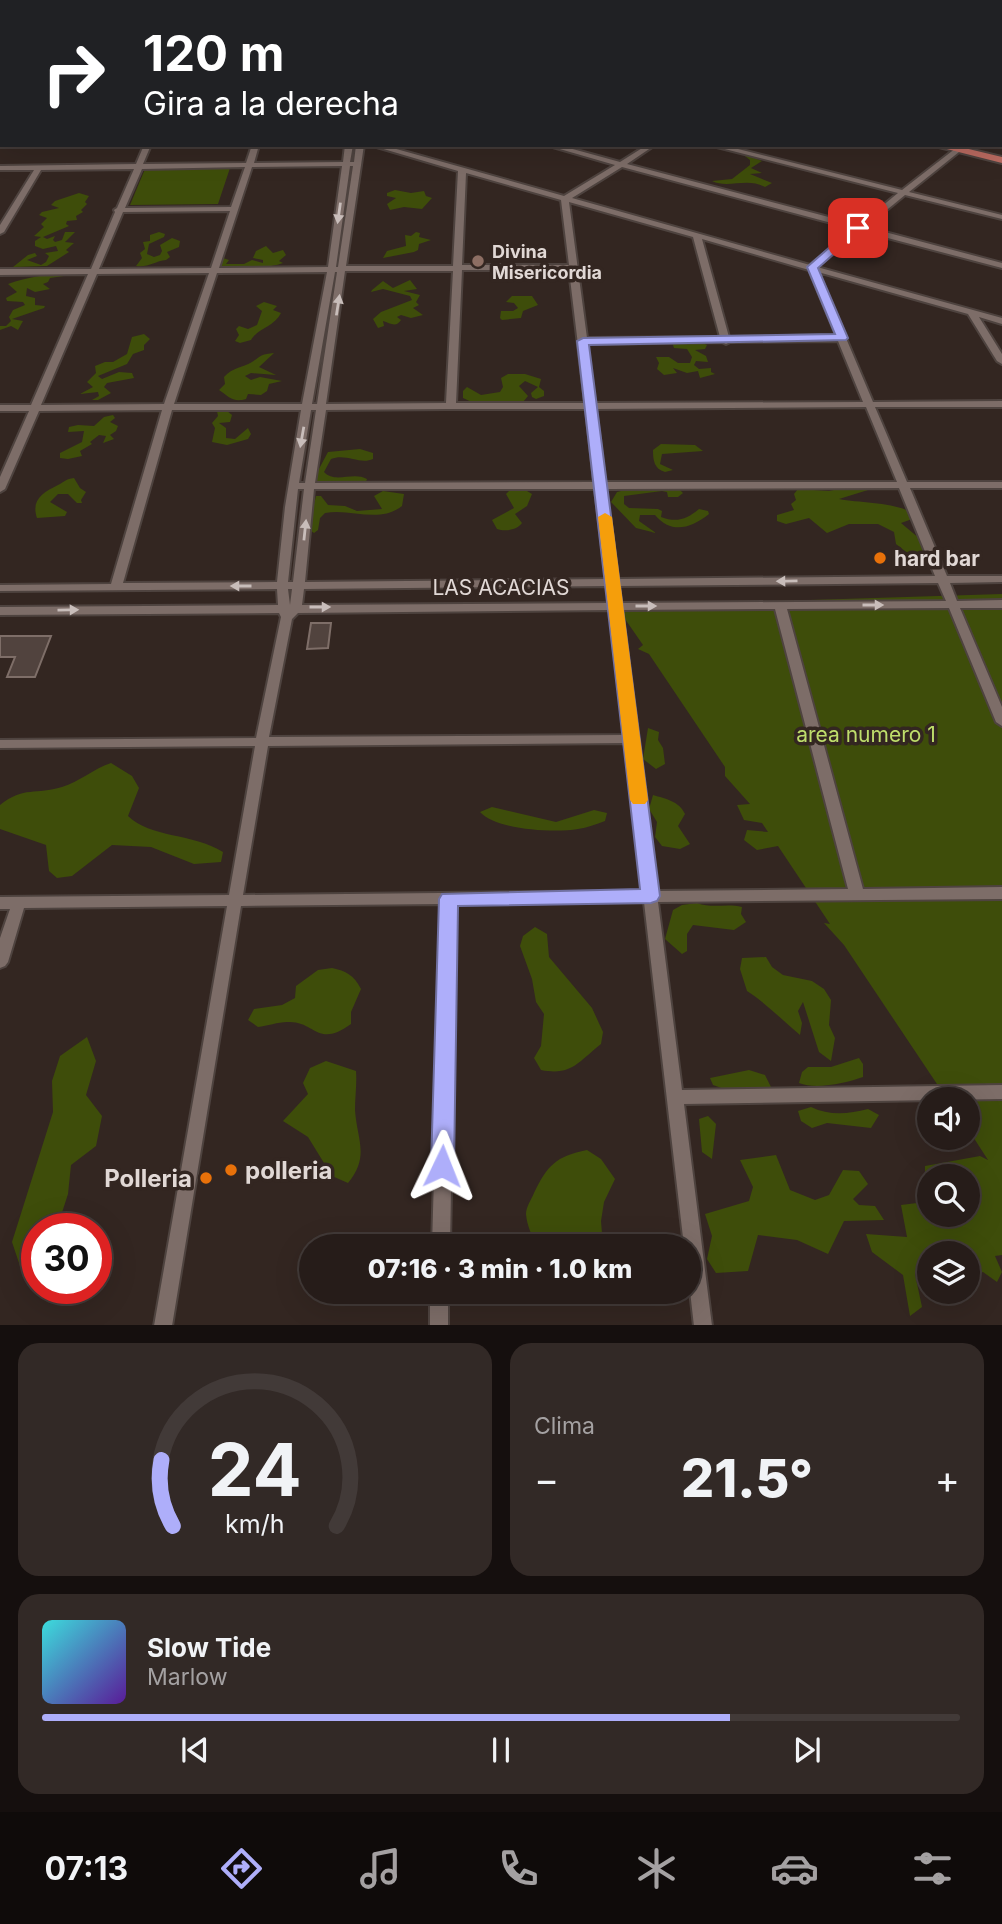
<!DOCTYPE html>
<html lang="es">
<meta charset="utf-8">
<style>
body{margin:0;font-family:Inter,sans-serif;background:#322926;color:#f1f3f6;height:100vh;display:flex;flex-direction:column;font-size:26px;white-space:nowrap}
*{box-sizing:border-box;margin:0}
p{font-size:23px;color:#a4a1a2}
.icon{flex:none;width:38px;height:38px;fill:none;stroke:currentColor;stroke-width:2;stroke-linecap:round;stroke-linejoin:round}
.map{position:relative;height:1325px;overflow:hidden}
.drawer{display:flex;flex-direction:column;gap:18px;padding:18px;background:#150f0e;flex:1}
.drawer>*{flex:none}
.top-card{position:absolute;left:0px;top:0px;width:1003px;height:147px;box-shadow:0 7px 28px #0002,0 0 0 2px #423a38;background:#202124;color:#fff;overflow:hidden}
.controls{position:absolute;left:917px;top:1087px;display:grid;gap:14px}
.controls a{display:grid;place-items:center;width:63px;height:63px;border-radius:50%;background:#261c19;box-shadow:0 7px 28px #0002,0 0 0 2px #423a38;font-size:35px}
.speed{position:absolute;left:21px;top:1213px;display:flex;gap:14px;font-size:35px;font-weight:700;text-align:center}
.speed>*{display:grid;place-content:center;width:91px;height:91px;border-radius:50%;background:#261c19;box-shadow:0 7px 28px #0002,0 0 0 2px #423a38;line-height:1}
.speed .limit{border:10px solid #d22;background:#fff;color:#111}
.pin{position:absolute;display:grid;place-items:center;width:60px;height:60px;color:#fff;margin:-30px;border-radius:14px;box-shadow:0 4px 10px #0006}
.me{position:absolute;width:77px;margin:-38px;rotate:2deg;stroke-linejoin:round;filter:drop-shadow(0 0 5px #0008)}
.turn{display:flex;align-items:center;gap:24px;height:147px;padding:0 28px;font-size:32px}
.turn .icon{width:91px;height:91px;stroke-width:2.5}
.turn b{display:block;font-size:49px;line-height:60px}
.big{font-size:52px;font-weight:800;line-height:1.1}
.drawer .tile{flex:1;display:flex;flex-direction:column;justify-content:center;gap:10px;min-width:0;padding:0 24px;border-radius:21px;background:#322926}
.drawer .dial{align-items:center;gap:0}
.dial svg{height:182px;overflow:visible;fill:none;stroke:#423a38;stroke-width:7;stroke-linecap:round;text-anchor:middle}
.dial text{fill:#f1f3f6;stroke:none}
.song{display:flex;align-items:center;gap:21px}
.cover{width:84px;height:84px;border-radius:10px;background:linear-gradient(135deg,hsl(180 70% 55%),hsl(270 70% 35%))}
.played{height:7px;border-radius:4px;background:linear-gradient(90deg,#aeaefa 75%,#423a38 75%)}
.keys{display:flex;justify-content:space-around;direction:ltr}
.heat{display:flex;justify-content:space-between;align-items:center;font-size:38px;direction:ltr}
.drawer .tiles{flex:1;display:grid;gap:18px;grid-template-columns:1fr 1fr}
.tile:last-child{grid-column:span 2}
.trip{position:absolute;left:299px;top:1234px;width:402px;height:70px;border-radius:35px;background:#261c19;box-shadow:0 7px 28px #0002,0 0 0 2px #423a38;font-weight:800;line-height:70px;text-align:center}
.dock{display:flex;height:112px;justify-content:space-around;align-items:center;background:#0f0b0a;color:#a4a1a2}
.dock .icon{width:49px;height:49px}
.dock .on{color:#aeaefa}
.dock b{font-size:32px;color:#f1f3f6}
.map>svg:first-child{display:block}
</style>
<div class="map">
<svg width="1002" height="1326" viewBox="0 0 1002 1326">
<rect width="100%" height="100%" fill="#332621"/>
<path fill="#3e4d0a" fill-rule="evenodd" d="M741,153l21,8 -11,7 11,5 -12,1 22,9 -7,4c-18,-10 -37,2 -53,-6l20,-2 18,-14v-5z
M192,167l38,1 -12,36 -88,1 15,-36z
M395,190l16,3 13,-2 2,5 6,2 -10,11 -18,-2 -14,3 -3,-6 9,-6 -9,-2v-3z
M79,193l10,3 -4,6 2,2 -6,6 2,2 -7,4 1,4 -10,1 -1,3 3,2 -26,11 4,2 8,-3 -2,4 2,2 7,-2 3,-8h10l-10,10 9,1 -8,7 3,2 -22,14 -34,1 15,-12 7,-2 2,3 -10,4 14,5 5,-3 3,-6 -4,-3 13,-2 -2,-5 -13,3 -8,-3v-5l6,-4 -7,-1 10,-9 -3,-3 6,-6 -8,-3 3,-3 17,-4 -8,-3 4,-4z
M159,232l6,2 -1,3 -15,7 -2,10 7,3 6,-2 2,-4 -2,-6 12,-7 8,3 -1,6 -12,5 3,5 -4,3c-11,1 -18,8 -30,6l6,-8 -2,-5 5,-4 -2,-7 7,-1v-6z
M416,232l4,1 -1,4 12,3 -12,4 -1,6 -4,2 -31,6 4,-7 19,-5 -1,-11 6,1z
M266,246l7,7 10,-3 3,5 -7,6 4,2c-11,5 -48,6 -61,4l-2,-3 3,-6 6,2 -3,4h18l8,-4 11,3v-3l-10,-2 3,-7z
M78,274l-28,4 -2,4 -5,2 7,5 -15,3 -8,-4 -1,8 9,2v7l10,1 -1,2 -32,11 11,2 -5,9 -7,-4 -11,4v-4h6l5,-5 -2,-4 4,-7 12,-5 -2,-3 -16,-1 -1,-3 11,-6 -9,-8c22,-8 46,-11 70,-10z
M410,280l7,9 -13,2 16,4 -4,7 3,3 -6,3 10,7 -12,3 -10,-3 -4,2 4,3c-5,8 -11,3 -18,1l1,5 -6,2 -5,-9 8,-7 31,-12 -2,-4 -27,-7 -12,3 1,-2 11,-9 10,7z
M512,296h20l6,9 -15,6 -2,7 -19,2 -2,-2 1,-7h12l5,-3 -4,-5 -8,-1z
M264,302l13,4 -4,4 8,3c-7,14 -23,15 -30,27l-11,3 -5,-2 4,-6 -3,-6 3,-3 9,3 9,-4 5,-14 -6,-5z
M144,334l6,5 -6,6v5l-11,4 -6,10 -29,12 4,3 17,-7 13,1 2,5 -27,5 -3,4 7,6 -13,7h-6l7,-4 -1,-4 -18,2 13,-7 -6,-5 9,-9 -1,-7 10,-4h8l14,-8 5,-17z
M672,342h29l6,3 -2,4 -10,1 11,6 2,6 -12,-1 -2,4 5,4 12,-1v4l4,2 -15,4 -2,-7 -11,2 -14,-5 4,5 -13,2 -7,-6 2,-6 -3,-6h13l9,6h12l2,-6 -5,-8 -13,-1z
M274,353l-15,14 17,8 -25,-2 -6,3 6,4 9,-3 22,4 -13,3 -2,7 -6,4 -13,-1 -2,5c-13,4 -18,-3 -27,-9l6,-6 -1,-7c9,-10 18,-9 28,-15 9,-6 9,-8 22,-9z
M508,374h17l16,5 -2,8 5,4v5l-8,3 -4,-2 -1,-4 7,-6 -13,-6 -6,5 9,10 -5,6 -47,2 -13,-6v-7l4,-4 14,8 19,-3 3,-5 -2,-9z
M217,411h10l5,4 -2,7 -11,1 7,5v10l9,1 13,-11 3,6 -3,5 -21,6 -15,-3 3,-14 -3,-5 6,-7z
M113,415l2,3 -5,4 8,4 -2,5 -6,4 4,4 -11,4 3,-7 -7,-1 -9,7 2,2 -12,7 2,5 -14,3 -8,-1v-5l22,-11 2,-11 -16,1 1,-5 9,-2 16,1 10,-9z
M661,444l34,1 8,6 -41,3 -2,10 13,6 -8,2c-11,-3 -12,-12 -12,-22z
M360,449l13,4v6c-13,6 -27,-6 -42,0l-7,13c11,12 29,-1 43,7l-2,6 -44,-1 -8,-4 15,-28z
M74,478l6,10 6,4 -5,8 1,3h-5l-9,-9h-10l-8,8 17,10 -2,4 -28,2c-6,-18 5,-25 21,-33 6,-3 8,-6 16,-7z
M848,487l20,3 -29,9c21,4 56,3 73,14l3,5 -14,5 25,21 4,18 -4,5 -10,1 -6,-13 -14,-11 -2,-12 -16,-8h-29l-22,9 -18,-15 -23,6 -9,-3v-6l17,-5 -3,-6 5,-4 -2,-6 4,-5 31,2z
M522,488l10,6 -5,12 -12,8 7,9c-5,7 -17,9 -25,6l-5,-9 22,-12 -8,-14 5,-5z
M678,488l5,5 -5,4h-10l-1,-5 -5,-1 -38,5v8l5,4 29,1 4,2 -1,6c16,6 26,2 38,-8l9,2 1,3c-19,15 -38,20 -54,1h-15l-1,6 17,12 -20,-5 -25,-26 6,-10 8,-2z
M383,491l21,3 -2,12c-23,18 -51,2 -77,7l-5,5 -2,12 -4,3 -6,-4 8,-33h5l7,9 17,1 12,5 25,-2 -8,-13z
M1002,594v661l-7,1 7,16 -5,10 -14,-10 -15,6v-25h-39v9h-6l-8,12 7,33 -12,9 -7,-41 -31,-23 -6,-18 41,3 -6,-32 24,-3v-36l55,-10 8,4 -20,-31v-30h-21l-103,-154 -20,-22 6,1 -52,-78 -21,4 -13,-10 3,-10 21,2 -6,-9 -18,-3 -7,-15 13,-1 -25,-28v-9l-76,-113 -11,-5 5,-4 -27,-39zM929,1176h39v38h-39z
M648,728l11,4 -1,8 5,8 2,16 -9,5 -13,-10z
M111,763l21,13 7,12 -11,28c22,22 65,17 95,36l-2,10 -27,2 -43,-17 -39,-2 -40,31 -15,2 -8,-7 -3,-26 -46,-16v-24c24,-19 36,-10 62,-18 17,-5 31,-18 49,-24z
M653,795c13,4 26,6 32,19l-7,12 12,18 -10,5 -18,-3 -7,-9 2,-15 -8,-13z
M492,807l64,15 38,-12 13,3 -2,8c-9,3 -18,7 -27,8 -24,4 -82,1 -98,-17z
M697,903c16,6 29,0 45,4l-1,7 5,8 -12,8 -41,-5 -6,9v17l-5,3 -17,-15 8,-29 9,-5z
M535,927l12,7 2,23 43,51 11,24 -2,12c-23,18 -29,32 -60,26l-7,-12 7,-12 3,-32 -8,-12 -4,-23 -12,-33 3,-10z
M766,957l6,10 11,8 29,6 12,8 7,11 -2,25 6,13 -4,23 -12,-9 -16,-50 -5,9 4,12 -2,12c-18,-15 -33,-31 -53,-44l-7,-22 2,-11z
M332,968c14,3 22,7 29,21l-10,23v12c-34,25 -36,-4 -64,-2 -9,0 -20,4 -29,5l-10,-7 6,-11 28,-4 13,-7 1,-12 22,-16z
M87,1037l9,24 -10,34 16,21 -6,30 -25,19 -3,29 -11,34h-20v31l-15,13 -10,-30 41,-130 -1,-31 8,-25z
M859,1058l4,6v13c-17,6 -47,13 -64,6l3,-11 6,-5h23z
M326,1061l30,10c1,13 -1,26 -1,39 2,30 15,46 -7,73l-16,-7 -24,-39 -25,-16 25,-27 -5,-11 7,-15z
M749,1070l16,5 6,12 -44,3 -14,-5 -3,-7z
M811,1107c19,9 37,7 57,2l11,6 -8,13 -44,-5 -15,5 -11,-7 -3,-10z
M708,1116l8,8 -4,35 -10,-7 -3,-33z
M587,1150l14,9 14,20 -11,23 -3,19 2,25h-66c-5,-10 -10,-20 -11,-32 0,-7 5,-14 8,-21 13,-27 22,-37 53,-43z
M776,1155l14,35 25,10 14,-5 14,-25 16,1 9,13 -15,15 6,6 16,1 9,14 -40,1 -16,33 -31,-14 -39,-5 -10,36 -32,2 -9,-14 5,-23 -7,-22 44,-13 4,-14 -13,-27z"/>
<path fill="#51433e" stroke="#7e6e68" stroke-width="2" d="M311,623h20l-3,25 -21,1z
M0,636h51l-16,41h-28l8,-20h-15z"/>
<g fill="none" stroke-linecap="round" stroke-linejoin="round">
<defs>
<path id="minor" d="M0,0l4,1 1,1 -5,2z
M0,37h2v4h-2z
M2,53v5l-2,1v-5z
M2,68v6l-2,1v-6z
M0,94h2v4h-2z
M0,125h2v4h-2z
M144,145h7l-8,19 103,-1 6,-18h7l-5,18 89,-1 2,-17h8l-3,17h4l2,-17h8l-18,121h107l5,-95 -88,-26h12l182,51 51,-31 -69,-20h12l62,17 27,-17h8l-28,19 232,61 39,-32 -189,-48h13l180,45 54,-42 4,2 -1,2 -50,40 93,23v4l-97,-24 -39,32 136,36v5l-141,-37 -44,36 185,51v6l-23,-7 23,37v10l-5,-3 -29,-47 -150,-42 55,130 129,-1v6h-127l32,75h95v6h-92l37,88h55v6l-52,1 7,18 45,-1v8h-42l42,99v19l-6,-4 -47,-114 -162,1 76,280 139,-2v12l-344,3 24,188 320,-5v14l-318,5 28,222h-18l-4,-35v-45h-6l-40,-344 -188,2 -6,342h-18l10,-342 -201,2 -69,420h-18l73,-420 -203,2 -16,54 -3,4 -5,2v-30l10,-29h-10v-12l229,-2 26,-149 -255,2v-8l256,-2 25,-121 -2,-4 -279,2v-8l278,-2 -1,-16 -277,2v-6l111,-1 51,-174 -123,1 -34,78 -5,3v-15l29,-66h-29v-6h31l57,-131 -88,1v-6h91l24,-57 -1,-2 3,-2 17,-39 -93,1 -37,62 -4,2v-9l34,-55h-34v-4l136,-2zM342,166l-14,101 -109,1 33,-101zM350,166h3l-15,101h-2zM245,167l-14,40 -106,1 17,-39zM622,167l232,62 -44,36 -238,-67zM466,173l95,27 8,65h-107zM569,202l124,35 27,100 -133,1zM230,211l-19,57 -112,1 24,-57zM702,239l107,31 27,65 -107,2zM462,270h107l16,133h-129zM345,271h108l-7,132 -120,1zM327,272l-25,132h-128l43,-131zM335,272h2l-20,132h-5zM209,273l-45,131 -123,1 56,-131zM838,341l25,61 -268,1 -8,-59 135,-2 4,2 4,-2zM866,407l31,75h-292l-9,-73zM448,409h138l8,73 -279,1 11,-73zM172,410h129l-16,97 -8,75 -154,1zM311,410h5l-11,73h-6zM899,488l36,88 -318,3 -11,-90zM298,489h6l-11,93h-5zM314,489h281l11,90 -301,3zM938,583l8,18 -326,2 -2,-17zM607,586l2,17 -307,2 2,-16zM288,589h4l-2,16zM775,609l73,280 -191,2 -36,-281zM610,610l14,125 -355,2 23,-118 6,-6zM625,743l17,148 -399,4 25,-149z
M430,1292h18v34h-18z"/>
<path id="trunk" d="M302,0h14l1,2h-14z
M931,145h21l50,12v6z"/>
</defs>
<use href="#minor" stroke="#4e433f" stroke-width="4"/>
<use href="#trunk" stroke="#4e433f" stroke-width="4"/>
<use href="#minor" fill="#7d6d68" fill-rule="evenodd"/>
<use href="#trunk" fill="#ba6a60" fill-rule="evenodd"/>
</g>
<defs><path id="oneway-solid" d="M-6-.8H1V-3.2L6.5 0L1 3.2V.8H-6Z" transform="scale(1.75)"/></defs>
<g fill="#c8bdba">
<use href="#oneway-solid" transform="translate(339 213) rotate(98)"/>
<use href="#oneway-solid" transform="translate(338 305) rotate(-81)"/>
<use href="#oneway-solid" transform="translate(302 437) rotate(100)"/>
<use href="#oneway-solid" transform="translate(305 530) rotate(-84)"/>
<use href="#oneway-solid" transform="translate(787 581) rotate(179)"/>
<use href="#oneway-solid" transform="translate(241 586) rotate(180)"/>
<use href="#oneway-solid" transform="translate(873 605)"/>
<use href="#oneway-solid" transform="translate(646 606)"/>
<use href="#oneway-solid" transform="translate(320 607)"/>
<use href="#oneway-solid" transform="translate(68 610) rotate(-1)"/>
</g>
<path fill="#aeaefa" stroke="#7171a2" stroke-width="2" d="M855,225l8,3 -45,40 30,70 -2,2 -257,5 71,551 -3,5 -6,2 -193,3 -4,260 -4,7 -8,3 -8,-3 -3,-7 8,-267 3,-5 198,-5 -63,-548 6,-3 252,-4 -28,-67z"/>
<path fill="#f59e0b" d="M605,513l7,4 36,283 -3,4h-12l-3,-4 -32,-283z"/>
<circle fill="#8d6e63" stroke="#332621" stroke-width="2.5" cx="478" cy="261" r="7"/>
<g fill="#e8710a" stroke="#332621" stroke-width="2.5">
<circle cx="880" cy="558" r="7"/>
<circle cx="231" cy="1170" r="7"/>
<circle cx="206" cy="1178" r="7"/>
</g>
<g text-anchor="middle" dominant-baseline="central" stroke-width="7" stroke-linejoin="round" paint-order="stroke">
<g font-size="18" font-weight="bold" fill="#e1d8d5" stroke="#332621" text-anchor="start">
<text x="492" y="251">Divina<tspan x="492" dy="21">Misericordia</tspan></text>
</g>
<g font-size="21" font-weight="bold" fill="#e1d8d5" stroke="#332621" text-anchor="start">
<text x="894" y="558">hard bar</text>
</g>
<g font-size="21" fill="#e1d8d5" stroke="#332621">
<text x="501" y="587">LAS ACACIAS</text>
</g>
<g font-size="21" fill="#bedd6b" stroke="#332621">
<text x="866" y="734">area numero 1</text>
</g>
<g font-size="24" font-weight="bold" fill="#e1d8d5" stroke="#332621" text-anchor="start">
<text x="245" y="1170">polleria</text>
<text x="192" y="1178" text-anchor="end">Polleria</text>
</g>
</g>
</svg>
<div class="controls">
<a><svg class="icon" aria-label="sound" viewBox="0 0 24 24"><path d="M4 9h4l5-4v14l-5-4H4zM17 9q2 3 0 6"/></svg></a>
<a><svg class="icon" aria-label="search" viewBox="0 0 24 24"><circle cx="10" cy="10" r="6"/><path d="M15 15l6 6"/></svg></a>
<a><svg class="icon" aria-label="layers" viewBox="0 0 24 24"><path d="M12 4l9 5-9 5-9-5zM3 14l9 5 9-5"/></svg></a>
</div>
<div class="speed"><div class="limit">30</div></div>
<div class="pin" style="left:858px;top:228px;background:#d93025"><svg class="icon" aria-label="arrive" viewBox="0 0 24 24"><path d="M6 21V4h12l-3 4 3 4H6"/></svg></div>
<svg class="me" style="left:442px;top:1166px" viewBox="-20 -20 40 40"><path d="M0-17L14 15 0 8-14 15z" fill="#aeaefa" stroke="#fff" stroke-width="4"/></svg>
<div class="trip">07:16 · 3 min · 1.0 km</div>
<div class="top-card">
<div class="turn"><svg class="icon" aria-label="right" viewBox="0 0 24 24"><path d="M7 20v-9h11M14 6l5 5-5 5"/></svg><div><b>120 m</b>Gira a la derecha</div></div>
</div>
</div>
<section class="drawer">
<div class="tiles">
<div class="tile dial"><svg viewBox="0 0 100 80">
<path d="M14 69A42 42 0 1 1 86 69"/>
<path d="M14 69A42 42 0 0 1 9 40" stroke="#aeaefa"/>
<text x="50" y="56" font-size="32" font-weight="700">24</text>
<text x="50" y="72" font-size="11">km/h</text>
</svg></div>
<div class="tile"><p>Clima</p>
<div class="heat"><a>−</a><b class="big">21.5°</b><a>+</a></div>
</div>
<div class="tile">
<div class="song"><i class="cover"></i><div><b>Slow Tide</b><p>Marlow</p></div></div>
<div class="played"></div>
<div class="keys"><svg class="icon" aria-label="previous" viewBox="0 0 24 24"><path d="M18 5L8 12l10 7zM5 5v14"/></svg><svg class="icon" aria-label="pause" viewBox="0 0 24 24"><path d="M8 5v14M16 5v14"/></svg><svg class="icon" aria-label="next" viewBox="0 0 24 24"><path d="M6 5l10 7-10 7zM19 5v14"/></svg></div>
</div>
</div>
</section>
<nav class="dock">
<b>07:13</b>
<svg class="icon on" aria-label="directions" viewBox="0 0 24 24"><path d="M12 3l9 9-9 9-9-9zM9 14v-3h6M13 9l2 2-2 2"/></svg>
<svg class="icon" aria-label="music" viewBox="0 0 24 24"><path d="M9 18V5l10-2v13"/><circle cx="6" cy="18" r="3"/><circle cx="16" cy="16" r="3"/></svg>
<svg class="icon" aria-label="phone" viewBox="0 0 24 24"><path d="M5 4h4l2 5-3 2q2 4 5 5l2-3 5 2v4C11 20 4 13 5 4z"/></svg>
<svg class="icon" aria-label="climate" viewBox="0 0 24 24"><path d="M12 3v18M4 7l16 10M4 17L20 7"/></svg>
<svg class="icon" aria-label="car" viewBox="0 0 24 24"><path d="M5 17H2v-5l4-1 3-4h7l3 4 3 1v5h-3M9 17h6M6 11h13"/><circle cx="7" cy="17" r="2"/><circle cx="17" cy="17" r="2"/></svg>
<svg class="icon" aria-label="filters" viewBox="0 0 24 24"><path d="M4 7h16M4 17h16"/><circle cx="9" cy="7" r="2"/><circle cx="15" cy="17" r="2"/></svg>
</nav>
